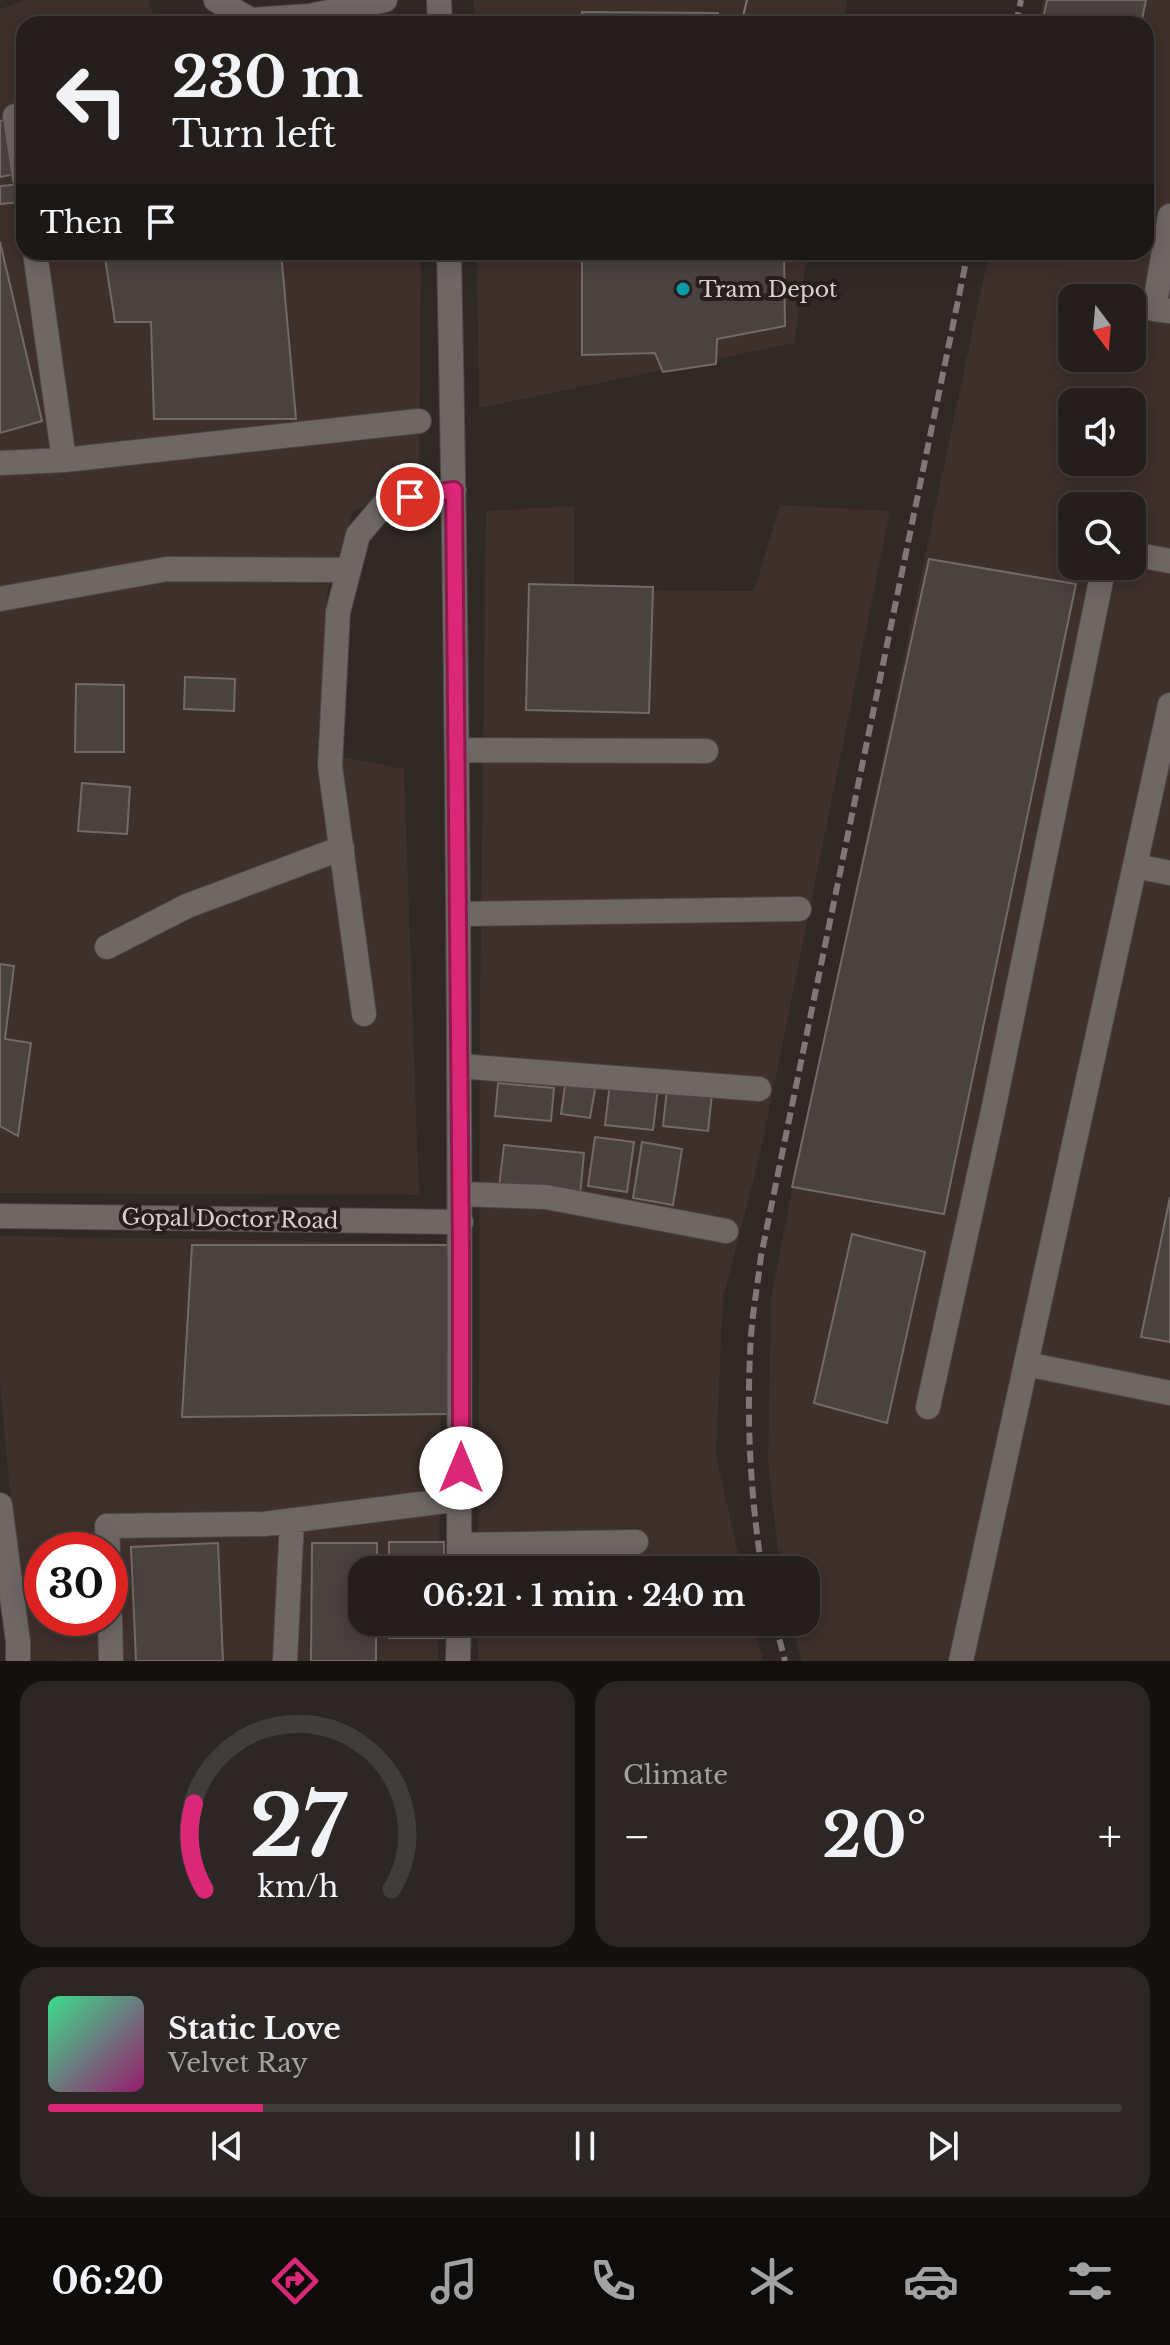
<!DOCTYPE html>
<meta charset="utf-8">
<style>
body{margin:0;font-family:"Libre Baskerville",serif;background:#2c2725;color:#f1f3f6;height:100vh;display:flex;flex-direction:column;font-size:30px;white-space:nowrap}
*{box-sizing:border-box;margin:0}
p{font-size:26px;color:#a3a2a3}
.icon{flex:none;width:44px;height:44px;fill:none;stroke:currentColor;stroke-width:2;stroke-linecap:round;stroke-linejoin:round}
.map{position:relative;height:1661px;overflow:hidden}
.panel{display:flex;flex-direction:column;gap:20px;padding:20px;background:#14110f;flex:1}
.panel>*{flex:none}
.guide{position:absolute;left:16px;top:16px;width:1138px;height:244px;border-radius:24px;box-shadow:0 4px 20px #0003,0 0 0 2px #413d3b;background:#241f1c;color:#f1f3f6;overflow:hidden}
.needle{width:52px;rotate:164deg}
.buttons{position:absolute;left:1058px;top:284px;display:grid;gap:16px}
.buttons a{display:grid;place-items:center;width:88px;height:88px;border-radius:16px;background:#241f1c;box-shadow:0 4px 20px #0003,0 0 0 2px #413d3b;font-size:40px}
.speed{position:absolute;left:24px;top:1532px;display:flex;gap:16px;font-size:40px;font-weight:700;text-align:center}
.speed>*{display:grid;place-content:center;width:104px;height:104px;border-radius:50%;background:#241f1c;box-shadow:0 4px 20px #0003,0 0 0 2px #413d3b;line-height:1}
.speed .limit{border:12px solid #d22;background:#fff;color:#111}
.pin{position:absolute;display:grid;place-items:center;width:68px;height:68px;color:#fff;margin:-34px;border:4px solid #fff;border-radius:50%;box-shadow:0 2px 8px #0007}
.me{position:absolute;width:88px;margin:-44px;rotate:0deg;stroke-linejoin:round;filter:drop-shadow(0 0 6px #0008)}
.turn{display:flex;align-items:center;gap:28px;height:168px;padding:0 24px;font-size:36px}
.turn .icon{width:104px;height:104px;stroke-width:2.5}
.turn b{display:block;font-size:56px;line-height:68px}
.then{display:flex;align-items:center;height:76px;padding:0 24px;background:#0003;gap:16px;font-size:30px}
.big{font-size:60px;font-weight:700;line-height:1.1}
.panel .tile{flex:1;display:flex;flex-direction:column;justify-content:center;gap:12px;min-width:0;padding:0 28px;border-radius:24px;background:#2c2725}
.panel .dial{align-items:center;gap:0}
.dial svg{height:208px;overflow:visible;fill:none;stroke:#413d3b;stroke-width:7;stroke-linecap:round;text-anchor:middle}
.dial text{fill:#f1f3f6;stroke:none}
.song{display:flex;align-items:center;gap:24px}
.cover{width:96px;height:96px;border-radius:12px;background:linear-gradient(135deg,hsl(150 70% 55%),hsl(320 70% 35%))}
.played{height:8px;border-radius:4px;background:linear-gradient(90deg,#db2777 20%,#413d3b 20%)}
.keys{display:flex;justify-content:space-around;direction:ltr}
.heat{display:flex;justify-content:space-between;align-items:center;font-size:44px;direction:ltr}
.panel .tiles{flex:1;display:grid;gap:20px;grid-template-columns:1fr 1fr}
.tile:last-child{grid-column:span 2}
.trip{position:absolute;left:348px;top:1556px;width:472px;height:80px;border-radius:24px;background:#241f1c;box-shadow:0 4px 20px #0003,0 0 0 2px #413d3b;font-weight:700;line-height:80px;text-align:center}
.menu{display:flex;height:128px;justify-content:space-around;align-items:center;background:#0e0c0b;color:#a3a2a3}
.menu .icon{width:56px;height:56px}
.menu .current{color:#db2777}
.menu b{font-size:36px;color:#f1f3f6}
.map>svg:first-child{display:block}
</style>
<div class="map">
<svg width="1170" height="1661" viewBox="0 0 1170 1661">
<rect width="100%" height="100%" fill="#302926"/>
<path fill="#3e302b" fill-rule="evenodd" d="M26,0h123l6,24h-131v228h397l-2,223 -66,37 -25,77 -11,163 87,17 15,426 -419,-2v-1184z
M474,0h373l-4,24h-369z
M1043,0h127v1661h-368l-12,-39h16v-52h-26l-12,-107 3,-164 18,-95 200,-952h157v-228h-108zM1072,298h60v60h-60zM1072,402h60v60h-60zM1072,506h60v60h-60z
M477,252h331l-14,91 -315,65z
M780,505l110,6 -130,644 -37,143 -7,158 26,114h-264l2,-566 6,-493 88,-5v84l180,1z
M0,1236l443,7 -4,327h-77v52h76v39h-413l-25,-279zM42,1550h68v68h-68z
M478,1622h276l9,39h-285z"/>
<path fill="#4a423f" stroke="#736a67" stroke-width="2" d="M1047,0h99l-5,24h-99z
M582,12l136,1v11h-136z
M4,120l11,54 -15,3v-56z
M21,184l1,18 -22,2v-18z
M0,242l42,179 -42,12z
M104,252h177l15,167h-142l-3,-97h-36z
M582,252h202l1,74 -68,13 -1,25 -53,8 -8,-19 -73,2z
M929,559l147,25 -132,630 -152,-27z
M529,584l124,3 -4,126 -123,-3z
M185,677l50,2 -1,32 -50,-2z
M76,684l48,1v67h-49z
M82,783l48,4 -3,47 -49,-3z
M0,964l14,2 -9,73 26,4 -13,93 -18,-10z
M566,1079l30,5 -6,34 -29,-4z
M498,1083l56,5 -3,33 -56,-5z
M610,1083l48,5 -5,42 -48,-5z
M667,1089l45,5 -4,37 -45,-5z
M595,1137l39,5 -7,50 -39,-6z
M642,1142l40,7 -9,56 -40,-7z
M504,1145l80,8 -4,43 -81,-9z
M1170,1197v145l-29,-5z
M852,1234l73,18 -38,171 -73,-20z
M192,1245h260l-2,169 -268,3z
M389,1542h55v28h-55z
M218,1543l5,118h-87l-5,-114z
M312,1543h65v27h-15v52h14v39h-65z
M389,1622h55v16h-55z"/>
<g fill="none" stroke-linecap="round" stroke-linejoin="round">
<defs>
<path id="minor" d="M216,0l35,20 59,-4 75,-16
M439,0l1,24
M15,116l9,61
M1170,216l-16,93 16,2
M35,252l29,208
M449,252c9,439 12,879 10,1318
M0,463l64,-3 355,-39
M1132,554l38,7
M0,599l167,-30 182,1
M457,750l249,1
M1136,866l34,7
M458,914l341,-5
M107,947l80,-41 155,-58
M364,1014l-34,-248 8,-154 20,-77 29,-34 67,-11
M459,1066l300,23
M460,1194l86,3 180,34
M0,1216l461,6
M1026,1364l144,29
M928,1407l65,-296 111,-545
M0,1505l18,137v19
M459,1545l177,-3
M108,1550l-1,-24 157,-2 197,-25
M110,1618l1,43
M285,1661l7,-141
M458,1661l1,-39
M961,1661l209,-956"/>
</defs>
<use href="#minor" stroke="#4d4745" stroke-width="26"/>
<use href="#minor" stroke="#6f6764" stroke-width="24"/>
<path stroke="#7e7876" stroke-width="2" d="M741,24l6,-24"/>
<path stroke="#7e7876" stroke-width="6" stroke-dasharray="12 6" stroke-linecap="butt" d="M1016,24l5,-24
M762,1570c-12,-77 -16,-156 -11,-234 2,-27 7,-53 10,-80l207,-1004
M775,1622l10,39"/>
</g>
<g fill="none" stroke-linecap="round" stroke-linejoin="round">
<defs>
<path id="route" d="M410,497l44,-7 7,761v217"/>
</defs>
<use href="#route" stroke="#8e194d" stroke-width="20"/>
<use href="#route" stroke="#db2777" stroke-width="14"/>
</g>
<circle fill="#0f9aa8" stroke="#261f1c" stroke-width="3" cx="683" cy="289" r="8"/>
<g text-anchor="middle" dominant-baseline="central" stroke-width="8" stroke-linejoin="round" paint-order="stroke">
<g font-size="22" fill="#d6d1d0" stroke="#261f1c" text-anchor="start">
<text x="699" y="289">Tram Depot</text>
</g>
<g font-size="22" fill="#d6d1d0" stroke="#261f1c">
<text transform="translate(230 1219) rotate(1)">Gopal Doctor Road</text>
</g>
</g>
</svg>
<div class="buttons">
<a><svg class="needle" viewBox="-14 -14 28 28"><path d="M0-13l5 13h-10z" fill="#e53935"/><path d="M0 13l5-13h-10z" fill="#a3a2a3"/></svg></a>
<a><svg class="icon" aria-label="sound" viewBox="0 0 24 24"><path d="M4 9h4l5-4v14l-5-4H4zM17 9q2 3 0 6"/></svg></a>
<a><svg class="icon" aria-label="search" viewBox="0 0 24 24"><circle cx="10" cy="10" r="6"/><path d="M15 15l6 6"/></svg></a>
</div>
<div class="speed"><div class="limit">30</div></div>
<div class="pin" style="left:410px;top:497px;background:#d93025"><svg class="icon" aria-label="arrive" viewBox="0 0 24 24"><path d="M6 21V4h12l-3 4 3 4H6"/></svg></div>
<svg class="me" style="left:461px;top:1468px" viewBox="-20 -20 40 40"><circle r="19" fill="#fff"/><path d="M0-13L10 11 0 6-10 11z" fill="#db2777"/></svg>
<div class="trip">06:21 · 1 min · 240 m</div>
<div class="guide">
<div class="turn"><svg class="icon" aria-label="left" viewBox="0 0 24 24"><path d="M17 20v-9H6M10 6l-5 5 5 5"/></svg><div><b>230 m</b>Turn left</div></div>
<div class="then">Then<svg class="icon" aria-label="arrive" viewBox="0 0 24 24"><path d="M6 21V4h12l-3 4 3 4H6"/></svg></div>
</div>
</div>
<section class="panel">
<div class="tiles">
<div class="tile dial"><svg viewBox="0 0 100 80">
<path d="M14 69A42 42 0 1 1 86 69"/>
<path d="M14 69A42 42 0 0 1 10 36" stroke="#db2777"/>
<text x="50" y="56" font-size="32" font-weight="700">27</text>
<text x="50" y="72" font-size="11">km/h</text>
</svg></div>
<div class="tile"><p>Climate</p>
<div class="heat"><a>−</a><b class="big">20°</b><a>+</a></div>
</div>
<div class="tile">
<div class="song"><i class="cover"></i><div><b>Static Love</b><p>Velvet Ray</p></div></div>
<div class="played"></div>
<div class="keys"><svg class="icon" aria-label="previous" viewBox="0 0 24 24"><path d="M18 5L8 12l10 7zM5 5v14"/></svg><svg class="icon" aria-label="pause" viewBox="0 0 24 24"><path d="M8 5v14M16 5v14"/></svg><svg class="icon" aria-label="next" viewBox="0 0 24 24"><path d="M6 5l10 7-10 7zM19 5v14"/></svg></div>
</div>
</div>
</section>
<nav class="menu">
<b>06:20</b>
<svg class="icon current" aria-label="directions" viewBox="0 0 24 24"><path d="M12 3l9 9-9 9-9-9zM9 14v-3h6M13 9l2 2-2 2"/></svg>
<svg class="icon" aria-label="music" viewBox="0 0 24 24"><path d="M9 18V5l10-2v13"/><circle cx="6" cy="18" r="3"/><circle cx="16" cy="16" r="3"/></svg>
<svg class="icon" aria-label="phone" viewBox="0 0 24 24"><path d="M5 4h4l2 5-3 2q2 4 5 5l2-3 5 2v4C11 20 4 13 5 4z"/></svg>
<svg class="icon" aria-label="climate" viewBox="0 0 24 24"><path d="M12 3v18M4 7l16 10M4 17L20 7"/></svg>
<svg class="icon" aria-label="car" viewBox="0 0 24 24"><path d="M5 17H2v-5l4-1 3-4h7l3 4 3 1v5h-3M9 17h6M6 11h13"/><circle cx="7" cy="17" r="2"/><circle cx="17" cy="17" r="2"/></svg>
<svg class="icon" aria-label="filters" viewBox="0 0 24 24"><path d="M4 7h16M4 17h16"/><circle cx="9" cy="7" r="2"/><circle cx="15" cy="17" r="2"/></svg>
</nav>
